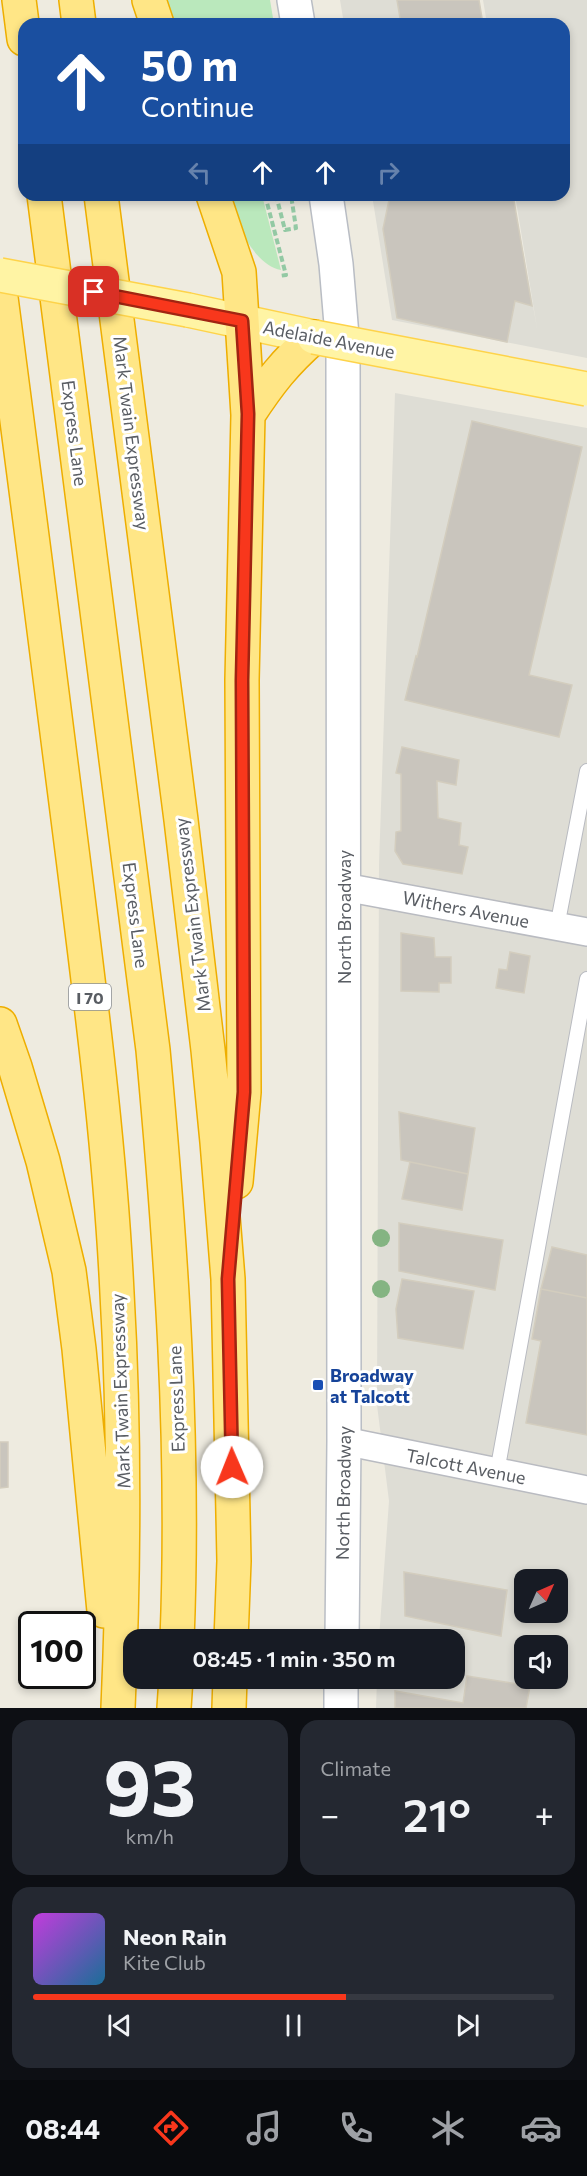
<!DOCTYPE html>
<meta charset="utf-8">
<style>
body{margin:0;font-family:Commissioner,sans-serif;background:#242831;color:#f1f3f6;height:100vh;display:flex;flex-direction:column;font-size:22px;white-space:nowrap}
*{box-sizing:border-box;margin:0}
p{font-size:20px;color:#9ea1a6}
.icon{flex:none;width:33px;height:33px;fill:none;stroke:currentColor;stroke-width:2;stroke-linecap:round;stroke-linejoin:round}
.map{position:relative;height:1708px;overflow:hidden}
.details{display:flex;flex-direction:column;gap:12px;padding:12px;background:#0d0f14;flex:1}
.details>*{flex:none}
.hud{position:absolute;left:18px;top:18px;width:552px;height:183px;border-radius:18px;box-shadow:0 3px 9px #0003;background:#1a4fa0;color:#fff;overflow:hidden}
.needle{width:39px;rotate:45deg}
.buttons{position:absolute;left:514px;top:1569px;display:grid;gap:12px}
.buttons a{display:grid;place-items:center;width:54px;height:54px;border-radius:12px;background:#171b24;box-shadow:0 3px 9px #0003;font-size:30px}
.speed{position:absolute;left:18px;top:1611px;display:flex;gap:12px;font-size:30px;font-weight:700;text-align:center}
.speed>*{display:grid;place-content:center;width:78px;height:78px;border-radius:50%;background:#171b24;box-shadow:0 3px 9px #0003;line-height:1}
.speed .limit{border:3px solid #111;border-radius:9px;background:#fff;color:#111}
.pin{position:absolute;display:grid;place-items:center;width:51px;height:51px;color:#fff;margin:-26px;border-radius:12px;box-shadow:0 3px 9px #0006}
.me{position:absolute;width:66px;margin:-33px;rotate:359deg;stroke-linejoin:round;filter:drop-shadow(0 0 4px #0008)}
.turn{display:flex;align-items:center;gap:21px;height:126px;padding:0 24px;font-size:27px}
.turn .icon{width:78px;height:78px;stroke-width:2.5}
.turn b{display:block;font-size:42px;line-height:51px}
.lanes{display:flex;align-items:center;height:57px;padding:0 24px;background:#0003;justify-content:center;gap:30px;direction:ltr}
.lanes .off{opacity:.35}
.big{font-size:45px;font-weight:600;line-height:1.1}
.details .tile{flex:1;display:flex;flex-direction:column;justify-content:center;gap:9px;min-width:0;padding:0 21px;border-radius:18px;background:#242831}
.details .dial{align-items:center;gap:0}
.dial b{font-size:78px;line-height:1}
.song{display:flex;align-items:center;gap:18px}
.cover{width:72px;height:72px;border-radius:9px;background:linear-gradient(135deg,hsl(290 70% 55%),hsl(200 70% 35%))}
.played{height:6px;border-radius:3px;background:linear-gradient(90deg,#f8371c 60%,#363941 60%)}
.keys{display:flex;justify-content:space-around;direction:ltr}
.heat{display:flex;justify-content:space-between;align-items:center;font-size:33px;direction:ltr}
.details .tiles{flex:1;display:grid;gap:12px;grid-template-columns:1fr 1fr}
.tile:last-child{grid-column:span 2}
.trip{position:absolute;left:123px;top:1629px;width:342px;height:60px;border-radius:18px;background:#171b24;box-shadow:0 3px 9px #0003;font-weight:600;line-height:60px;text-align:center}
.tabs{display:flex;height:96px;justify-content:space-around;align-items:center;background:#090b0e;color:#9ea1a6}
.tabs .icon{width:42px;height:42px}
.tabs .current{color:#f8371c}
.tabs b{font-size:27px;color:#f1f3f6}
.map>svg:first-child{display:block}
</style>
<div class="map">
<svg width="587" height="1708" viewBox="0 0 587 1708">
<rect width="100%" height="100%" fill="#eeebe0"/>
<path fill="#deddd5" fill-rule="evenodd" d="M340,0h139l4,24h-139z
M483,0h104v358l-195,-38 -20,-125h141l24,133 -22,-133h49v-171h-77z
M395,393l192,35v1280h-211l1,-29 77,-1v-38l-75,-1 10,-138 -12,-96 2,-540zM525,1580h33v32h-33zM525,1646h33v32h-33z"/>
<path fill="#bae8bc" d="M159,0h111l4,24h-107z
M226,195h36l19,75c-28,-5 -47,-51 -55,-75z"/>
<path fill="#c9c5bd" stroke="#d3cdbe" stroke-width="1.5" d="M397,0h82l4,24h-82z
M390,195h123l19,111 -17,-5 -8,41 -110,-24 -14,-89z
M472,421l110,26 -53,228 43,10 -13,52 -154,-37 11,-44 1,1z
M402,747l57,13 -3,25 -19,-4 1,37 23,5 -2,22 9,2 -6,27 -59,-10 -8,-13 1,-19 5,-1v-57l-5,-1z
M401,933l33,5 1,19h16v26h-12v9l-38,-1z
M510,952l20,4 -6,37 -28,-5 3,-19 8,1z
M399,1112l76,16 -7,46 -67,-14z
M410,1162l58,12 -6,36 -60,-11z
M399,1223l104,17 -8,50 -96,-19z
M552,1247l35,8v43l-46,-9z
M402,1279l72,12 -11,58 -65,-11 -2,-29z
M541,1289l46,9v137l-61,-12 15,-82 -9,-2z
M0,1442h8v45l-8,1z
M404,1572l103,18 -6,46 -96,-20z
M467,1676l63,10 -4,22h-131v-17l68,12z"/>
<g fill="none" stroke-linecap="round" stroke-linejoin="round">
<defs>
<path id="service" d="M557,927l30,-156
M497,1472l90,-493"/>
<path id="minor" d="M344,887l243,45
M344,1441l243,49"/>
<path id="secondary" d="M294,0l4,24
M326,195l10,69 7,84 1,1093 -2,199
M341,1708v-30"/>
<path id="primary" d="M188,310l126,27"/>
<path id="motorway" d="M19,0l5,39
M76,0l3,24
M149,0l8,24
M44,195l109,855c18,196 32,393 24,590
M101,195l80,625 27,230 9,92 11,137 6,282 -3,79
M213,195l26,77 9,143 -6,265 2,412 -8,90
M0,290c25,189 49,379 73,568 18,145 37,289 44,435 8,138 7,277 1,415
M248,415c21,-32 37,-53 66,-78
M0,1024l15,43 28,94 26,110 10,78 25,262
M174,1708l2,-30
M229,1708l1,-30"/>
</defs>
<use href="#service" stroke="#b9bbc1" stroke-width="16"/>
<use href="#minor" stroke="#b9bbc1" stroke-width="30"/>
<use href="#secondary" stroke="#b9bdc4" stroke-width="36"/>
<use href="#primary" stroke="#fed34a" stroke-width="36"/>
<use href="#motorway" stroke="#eeae00" stroke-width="36"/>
<path stroke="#93c9a4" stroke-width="4" stroke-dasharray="6 3" stroke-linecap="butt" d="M265,195l21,80 -7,1
M276,195l9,35 11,-2 -5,-33"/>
<use href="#service" stroke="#fff" stroke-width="14"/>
<use href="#minor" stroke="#fff" stroke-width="27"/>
<use href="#secondary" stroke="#fff" stroke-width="33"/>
<use href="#primary" stroke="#fff4a4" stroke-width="33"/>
<use href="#motorway" stroke="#ffe686" stroke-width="33"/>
<defs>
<path id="primary-bridge" d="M0,275l188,35
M314,337l273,52"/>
</defs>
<use href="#primary-bridge" stroke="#fed34a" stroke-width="36" stroke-linecap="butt"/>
<use href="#primary-bridge" stroke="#fff4a4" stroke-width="33"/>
</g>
<g fill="#84b482">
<circle cx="381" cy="1238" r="9"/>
<circle cx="381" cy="1289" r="9"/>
</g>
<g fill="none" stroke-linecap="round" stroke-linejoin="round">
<defs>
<path id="route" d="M94,292l148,29 6,93 -6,266 2,412 -16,187 4,188"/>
</defs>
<use href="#route" stroke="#a12412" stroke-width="15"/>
<use href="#route" stroke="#f8371c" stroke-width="10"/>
</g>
<rect fill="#1a4fb4" stroke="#fff" stroke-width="2" x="312" y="1379" width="12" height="12" rx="3"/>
<g text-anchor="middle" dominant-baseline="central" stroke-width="6" stroke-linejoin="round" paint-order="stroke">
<rect fill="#fff" stroke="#8b8e92" stroke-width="1.5" x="69" y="984" width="42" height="26" rx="4.5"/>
<g font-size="16" font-weight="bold" fill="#595d63">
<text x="90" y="997">I 70</text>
</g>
<g font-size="18" fill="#595d63" stroke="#fff">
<text transform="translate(329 339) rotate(11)">Adelaide Avenue</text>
<text transform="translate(75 433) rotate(83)">Express Lane</text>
<text transform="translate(132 433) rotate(83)">Mark Twain Expressway</text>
<text transform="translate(466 909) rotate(11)">Withers Avenue</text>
<text transform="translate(136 915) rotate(83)">Express Lane</text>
<text transform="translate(192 915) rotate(-97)">Mark Twain Expressway</text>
<text transform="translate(344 917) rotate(-90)">North Broadway</text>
<text transform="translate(120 1391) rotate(-92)">Mark Twain Expressway</text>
<text transform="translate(176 1399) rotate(-92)">Express Lane</text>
<text transform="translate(466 1466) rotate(11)">Talcott Avenue</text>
<text transform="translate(343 1493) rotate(-89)">North Broadway</text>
</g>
<g font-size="18" font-weight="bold" fill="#164399" stroke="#fff" text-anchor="start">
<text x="330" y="1375">Broadway<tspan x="330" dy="21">at Talcott</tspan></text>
</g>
</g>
</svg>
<div class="buttons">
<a><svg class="needle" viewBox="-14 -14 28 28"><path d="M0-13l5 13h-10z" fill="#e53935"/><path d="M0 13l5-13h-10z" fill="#9ea1a6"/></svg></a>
<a><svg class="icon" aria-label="sound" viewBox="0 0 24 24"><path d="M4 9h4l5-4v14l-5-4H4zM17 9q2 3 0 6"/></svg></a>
</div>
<div class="speed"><div class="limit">100</div></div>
<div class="pin" style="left:94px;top:292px;background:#d93025"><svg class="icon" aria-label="arrive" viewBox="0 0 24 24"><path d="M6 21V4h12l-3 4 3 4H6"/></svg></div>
<svg class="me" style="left:232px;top:1467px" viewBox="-20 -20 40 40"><circle r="19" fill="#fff"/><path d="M0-13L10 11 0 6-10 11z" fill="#f8371c"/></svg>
<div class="trip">08:45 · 1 min · 350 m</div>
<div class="hud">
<div class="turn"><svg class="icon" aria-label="ahead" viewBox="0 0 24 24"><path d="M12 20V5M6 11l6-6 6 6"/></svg><div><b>50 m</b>Continue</div></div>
<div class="lanes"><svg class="icon off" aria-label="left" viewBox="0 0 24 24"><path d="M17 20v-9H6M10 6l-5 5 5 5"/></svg><svg class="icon" aria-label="ahead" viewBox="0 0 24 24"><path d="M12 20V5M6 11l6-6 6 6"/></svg><svg class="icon" aria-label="ahead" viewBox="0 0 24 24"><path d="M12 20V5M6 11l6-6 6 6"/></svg><svg class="icon off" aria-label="right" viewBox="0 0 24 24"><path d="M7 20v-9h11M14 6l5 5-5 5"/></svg></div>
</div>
</div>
<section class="details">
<div class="tiles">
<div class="tile dial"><b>93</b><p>km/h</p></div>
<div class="tile"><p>Climate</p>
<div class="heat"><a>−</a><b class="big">21°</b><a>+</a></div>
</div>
<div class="tile">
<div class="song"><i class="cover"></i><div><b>Neon Rain</b><p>Kite Club</p></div></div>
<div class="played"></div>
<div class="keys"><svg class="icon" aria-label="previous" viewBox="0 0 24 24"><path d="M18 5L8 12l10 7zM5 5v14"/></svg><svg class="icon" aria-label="pause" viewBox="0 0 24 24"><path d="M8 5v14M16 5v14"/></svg><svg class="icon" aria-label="next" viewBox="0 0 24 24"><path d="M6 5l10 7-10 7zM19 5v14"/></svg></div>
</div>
</div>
</section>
<nav class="tabs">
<b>08:44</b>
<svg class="icon current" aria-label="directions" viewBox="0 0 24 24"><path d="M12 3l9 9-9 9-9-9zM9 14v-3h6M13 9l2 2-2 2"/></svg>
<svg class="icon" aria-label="music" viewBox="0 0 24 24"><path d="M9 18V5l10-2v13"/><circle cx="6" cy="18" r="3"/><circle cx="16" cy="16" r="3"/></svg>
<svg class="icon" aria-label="phone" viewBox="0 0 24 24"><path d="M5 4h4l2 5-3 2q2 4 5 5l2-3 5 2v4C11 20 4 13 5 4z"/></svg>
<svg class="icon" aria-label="climate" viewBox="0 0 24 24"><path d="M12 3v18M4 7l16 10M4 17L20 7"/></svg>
<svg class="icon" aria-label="car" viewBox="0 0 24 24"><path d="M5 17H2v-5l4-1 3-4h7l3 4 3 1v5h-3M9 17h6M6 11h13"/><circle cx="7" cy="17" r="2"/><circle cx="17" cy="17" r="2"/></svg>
</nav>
